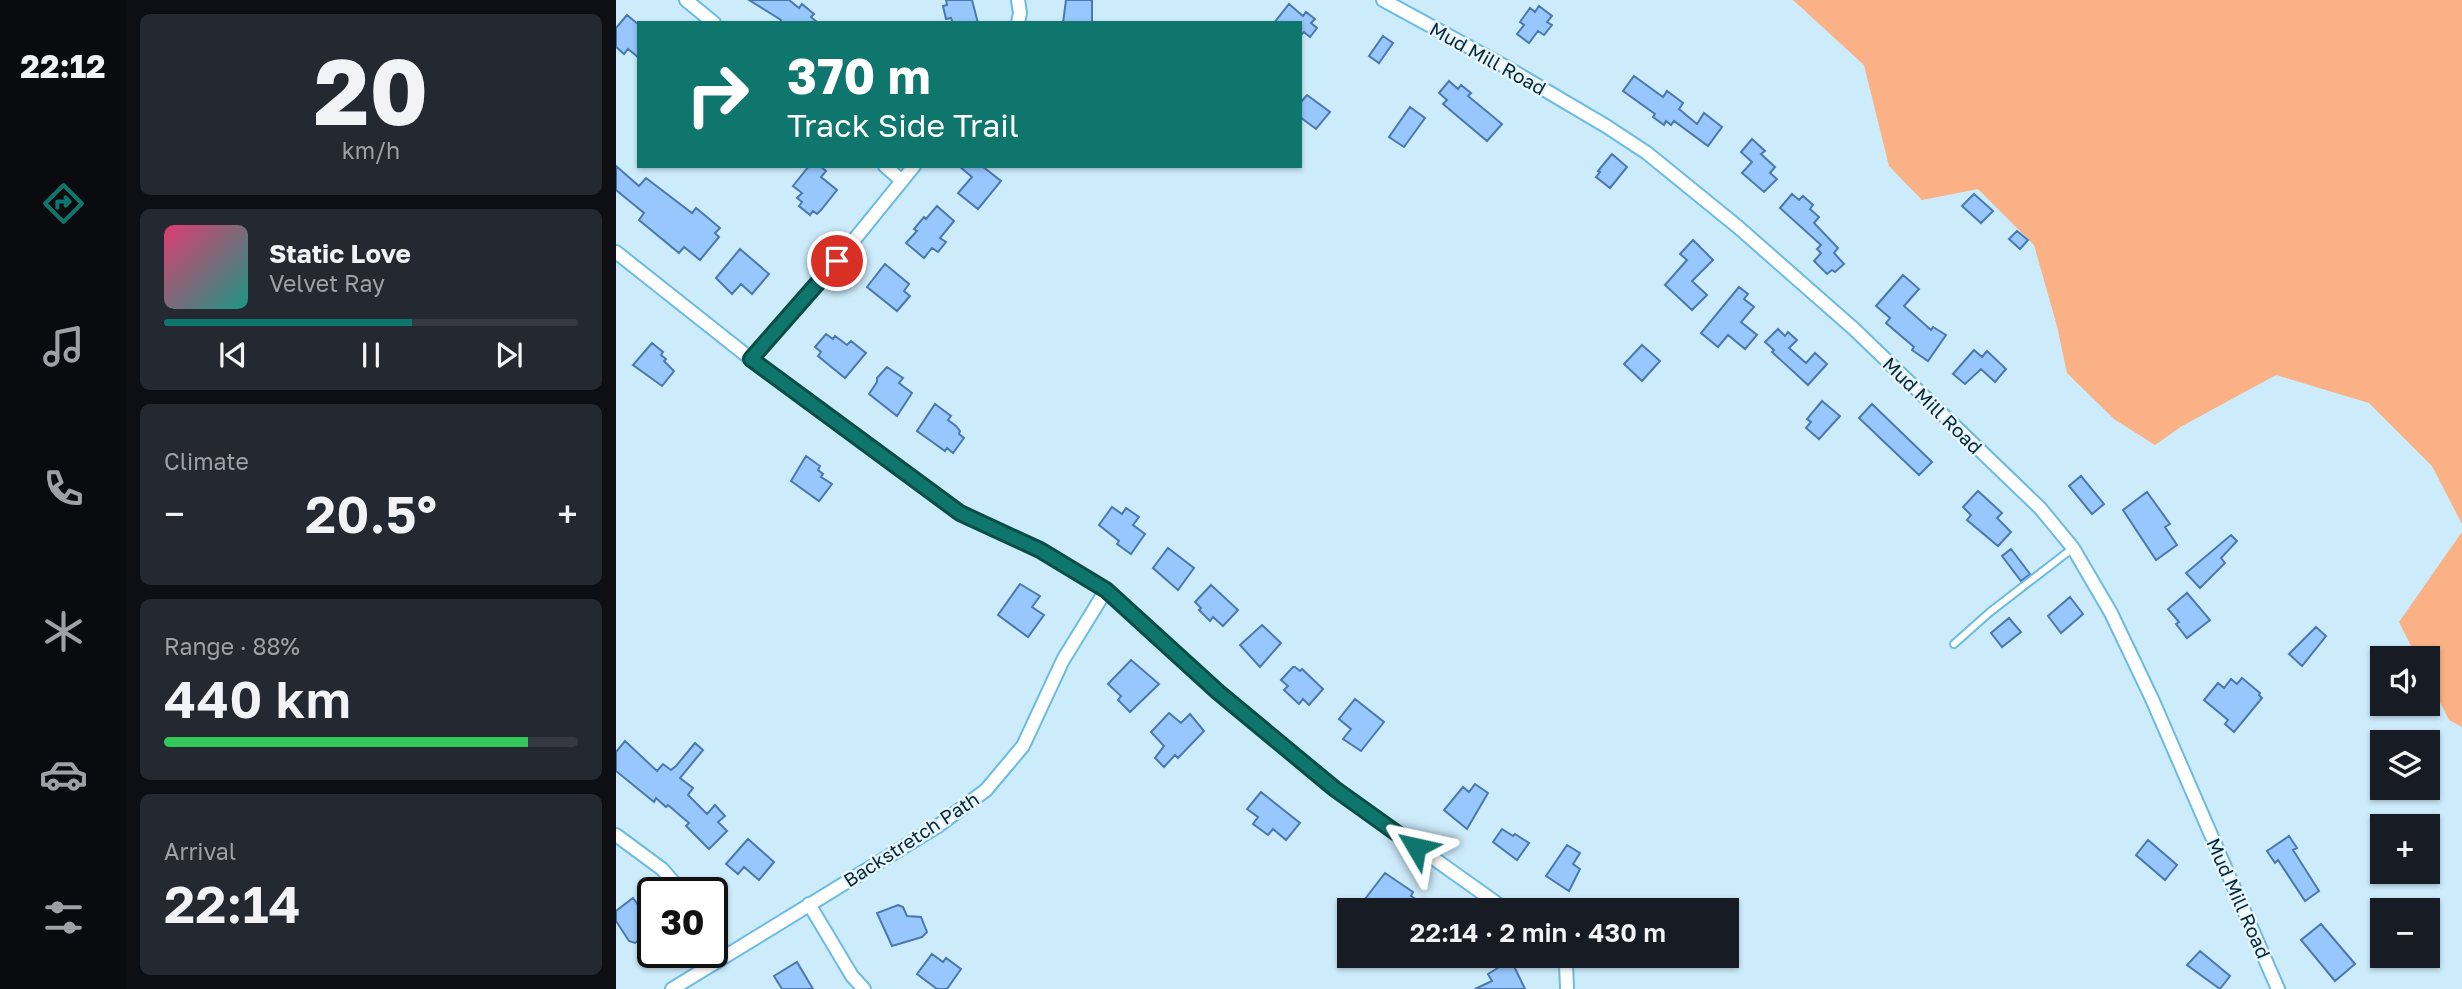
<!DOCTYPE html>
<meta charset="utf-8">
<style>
body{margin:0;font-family:"Golos Text",sans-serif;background:#242831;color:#f1f3f6;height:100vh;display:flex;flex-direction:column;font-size:26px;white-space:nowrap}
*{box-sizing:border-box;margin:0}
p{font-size:23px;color:#9ea1a6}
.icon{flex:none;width:38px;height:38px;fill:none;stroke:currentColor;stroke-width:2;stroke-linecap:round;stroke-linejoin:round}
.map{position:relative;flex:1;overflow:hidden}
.side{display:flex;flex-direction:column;gap:14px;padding:14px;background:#0d0f14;width:490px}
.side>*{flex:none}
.banner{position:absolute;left:21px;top:21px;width:665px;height:147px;border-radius:0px;box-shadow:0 2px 5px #0004;background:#0f766e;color:#fff;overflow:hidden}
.controls{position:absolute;left:1754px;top:646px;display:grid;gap:14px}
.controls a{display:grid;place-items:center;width:70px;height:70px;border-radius:0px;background:#171b24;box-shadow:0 2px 5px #0004;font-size:35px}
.speed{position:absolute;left:21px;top:877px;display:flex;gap:14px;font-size:35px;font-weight:700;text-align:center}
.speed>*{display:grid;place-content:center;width:91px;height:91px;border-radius:50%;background:#171b24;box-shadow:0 2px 5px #0004;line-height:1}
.speed .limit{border:4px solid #111;border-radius:10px;background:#fff;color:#111}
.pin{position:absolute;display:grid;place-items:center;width:60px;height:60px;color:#fff;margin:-30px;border:4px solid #fff;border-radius:50%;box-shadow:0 2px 7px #0007}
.me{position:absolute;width:77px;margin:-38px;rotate:306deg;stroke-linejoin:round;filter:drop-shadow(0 0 5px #0008)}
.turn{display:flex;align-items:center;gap:24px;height:147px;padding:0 35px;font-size:32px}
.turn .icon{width:91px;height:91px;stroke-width:2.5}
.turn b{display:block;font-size:49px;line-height:60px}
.big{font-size:52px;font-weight:600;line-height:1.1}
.side .widget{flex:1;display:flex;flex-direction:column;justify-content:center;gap:10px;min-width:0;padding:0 24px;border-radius:10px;background:#242831}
.side .dial{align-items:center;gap:0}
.dial b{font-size:91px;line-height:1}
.song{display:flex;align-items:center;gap:21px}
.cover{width:84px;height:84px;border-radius:10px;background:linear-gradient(135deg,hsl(340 70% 55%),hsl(170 70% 35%))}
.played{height:7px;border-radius:4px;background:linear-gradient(90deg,#0f766e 60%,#363941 60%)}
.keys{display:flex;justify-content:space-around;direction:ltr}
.heat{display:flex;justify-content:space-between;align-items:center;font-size:38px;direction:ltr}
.charge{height:10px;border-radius:5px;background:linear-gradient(90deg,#34c759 88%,#363941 0)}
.trip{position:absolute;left:721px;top:898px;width:402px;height:70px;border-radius:0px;background:#171b24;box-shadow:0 2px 5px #0004;font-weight:600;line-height:70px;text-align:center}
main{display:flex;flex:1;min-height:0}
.tabs{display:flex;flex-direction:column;width:126px;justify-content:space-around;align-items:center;background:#090b0e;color:#9ea1a6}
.tabs .icon{width:49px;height:49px}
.tabs .selected{color:#0f766e}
.tabs b{font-size:32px;color:#f1f3f6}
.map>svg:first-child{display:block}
</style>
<main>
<nav class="tabs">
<b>22:12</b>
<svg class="icon selected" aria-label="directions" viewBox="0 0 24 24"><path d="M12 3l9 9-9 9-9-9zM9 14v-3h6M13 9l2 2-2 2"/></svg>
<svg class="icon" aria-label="music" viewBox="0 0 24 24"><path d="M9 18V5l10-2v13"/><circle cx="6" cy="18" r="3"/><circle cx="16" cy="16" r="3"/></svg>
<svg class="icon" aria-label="phone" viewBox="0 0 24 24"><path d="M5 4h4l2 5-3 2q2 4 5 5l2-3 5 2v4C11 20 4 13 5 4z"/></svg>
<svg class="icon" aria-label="climate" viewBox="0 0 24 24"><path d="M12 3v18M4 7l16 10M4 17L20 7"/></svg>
<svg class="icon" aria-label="car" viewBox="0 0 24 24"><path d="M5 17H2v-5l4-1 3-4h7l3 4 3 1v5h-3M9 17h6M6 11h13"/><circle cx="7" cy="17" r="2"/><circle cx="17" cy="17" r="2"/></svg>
<svg class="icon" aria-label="filters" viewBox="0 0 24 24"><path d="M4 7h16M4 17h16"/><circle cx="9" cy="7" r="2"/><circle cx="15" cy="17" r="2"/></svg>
</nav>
<section class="side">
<div class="widget dial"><b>20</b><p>km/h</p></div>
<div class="widget">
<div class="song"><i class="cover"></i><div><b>Static Love</b><p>Velvet Ray</p></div></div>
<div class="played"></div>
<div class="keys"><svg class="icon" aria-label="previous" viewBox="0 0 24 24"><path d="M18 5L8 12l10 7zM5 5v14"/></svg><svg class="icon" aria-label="pause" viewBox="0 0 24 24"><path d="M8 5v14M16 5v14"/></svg><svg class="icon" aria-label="next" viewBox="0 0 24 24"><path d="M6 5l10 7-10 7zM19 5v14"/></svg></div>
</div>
<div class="widget"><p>Climate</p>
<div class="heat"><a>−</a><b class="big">20.5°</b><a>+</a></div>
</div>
<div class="widget"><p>Range · 88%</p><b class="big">440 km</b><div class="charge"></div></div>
<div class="widget"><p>Arrival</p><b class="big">22:14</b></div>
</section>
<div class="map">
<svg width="1846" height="989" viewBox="0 0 1846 989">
<rect width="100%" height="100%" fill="#ccebfb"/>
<path fill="#f9b185" d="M1177,0h669v524l-30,-58 -63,-63 -93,-28 -94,51 -27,19 -41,-26 -47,-46 -10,-47 -23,-81 -56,-56 -56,11 -33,-34 -25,-101z
M1846,532v195l-13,-7 -22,-43v-19h-10l-18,-36z"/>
<path fill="#98c7fd" stroke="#4a79ae" stroke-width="2" d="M133,0h40l10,8 3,-4 12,10 -3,3 7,6h-38l1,-3z
M330,0h26l6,23h-25l-2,-5 -5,1 -3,-13 4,-1z
M450,0h26v23h-29z
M673,4l14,12 3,-4 9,7 -4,4 6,5 -7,9 -6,-5 -4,4v-13h-26z
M923,6l13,10 -5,6 5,3 -8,10 -6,-4 -9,12 -12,-9 7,-9 -4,-3 10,-14 5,4z
M11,15l12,10v33l-11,-9 -4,5 -8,-7v-19z
M767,36l10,7 -14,20 -10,-7z
M1018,76l29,21 4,-6 16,12 -4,6 18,15 7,-11 18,14 -14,19 -34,-25 -3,4 -5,-4 -2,4 -11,-8 2,-3 -32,-23z
M833,81l9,8 3,-4 10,8 -3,3 34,28 -15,17 -44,-37 4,-4 -8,-7z
M691,95l23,17 -14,17 -16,-12v-14z
M794,107l15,11 -21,29 -15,-10z
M1136,139l13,12 -4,3 14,13 -5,6 7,6 -13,13 -22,-19 10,-11 -11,-10z
M996,154l15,13 -17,21 -14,-11 4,-5 -2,-1z
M0,166l23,20 7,-8 46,35 4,-5 24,20 -5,5 4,4 -19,23 -16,-13 -5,6 -40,-33 5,-7 -28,-23z
M193,166h11l6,5 -5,6 16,13 -16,20 -4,4 -4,-3 -3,4 -11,-9 3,-4 -5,-4 5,-5 -9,-7z
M343,166h23l19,15 -23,28 -20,-16 14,-16z
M1176,194l7,6 4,-4 10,9 -3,4 9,8 -5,6 24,25 -4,5 10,11 -9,8 -3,-2 -5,4 -13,-13 7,-8 -4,-4 4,-4 -41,-37z
M1358,194l19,17 -12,12 -19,-17z
M321,206l17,15 -14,17 6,4 -8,10 -6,-4 -8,10 -18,-15 11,-12 -3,-2 10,-12 2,2z
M1401,231l11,9 -8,9 -11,-10z
M1077,240l20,20 -21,21 15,14 -15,15 -27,-25 22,-25 -7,-6z
M124,249l29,25 -17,20 -11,-10 -9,10 -16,-16z
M269,264l24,20 -5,7 6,5 -13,15 -30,-24z
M1287,275l16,14 -15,17 27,24 2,-3 13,8 -18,26 -16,-11 2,-3 -28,-24 4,-5 -14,-12z
M1123,287l9,7 -4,5 10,8 -13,15 16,13 -12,14 -17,-14 -10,12 -17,-14z
M1162,329l7,7 3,-4 9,8 -8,8 17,15 9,-10 12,11 -19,21 -36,-33 2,-2 -9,-8z
M210,334l7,5 2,-3 12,9 4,-4 15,12 -21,25 -27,-22 3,-4 -6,-5z
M36,343l11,9 -2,3 5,4 -2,2 10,10 -12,15 -29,-21z
M1026,345l18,16 -18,20 -18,-17z
M1358,350l8,7 5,-6 19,18 -11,13 -14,-13 -16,15 -12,-10z
M271,367l16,11 -4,5 13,10 -15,23 -28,-22 8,-12v-4z
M1206,401l18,15 -21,23 -13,-11 5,-6 -4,-3z
M319,404l16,12 -3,4 8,6 4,5 -1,3 5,4 -11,15 -6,-5 -2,3 -28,-20z
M1256,404l60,58 -13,13 -60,-57z
M190,456l14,10 -2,4 5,4 -2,3 11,7 -13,17 -28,-20z
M1465,476l23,28 -12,10 -23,-28z
M1362,491l24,22 -5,5 14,14 -13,14 -31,-26 4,-5 -8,-8z
M1531,492l23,32 -5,3 12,18 -21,15 -33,-50z
M496,507l10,7 4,-6 13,9 -6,8 12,9 -14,20 -14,-10 2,-3 -20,-16z
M1615,535l6,6 -16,17 4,5 -25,25 -14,-15z
M552,548l26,20 -16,22 -25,-22z
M1395,549l19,25 -9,7 -19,-25z
M404,584l20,12 -8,11 12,8 -16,22 -30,-22z
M595,585l27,25 -15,16 -10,-9 -3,4 -11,-11 2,-2 -6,-6z
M1571,593l23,27 -23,18 -11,-14 3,-2 -11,-13z
M1454,597l13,17 -22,19 -13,-17z
M1393,618l12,14 -19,15 -11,-14z
M646,625l19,18 -21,24 -20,-22z
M1700,627l10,9 -24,30 -13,-12z
M515,660l28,24 -29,28 -12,-12 3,-4 -13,-12z
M677,667h2l5,4 2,-2 21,20 -14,16 -6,-6 -4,5 -15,-14 4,-4 -7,-6z
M1626,678l18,15 -1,2 3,3 -28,34 -9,-8 3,-4 -24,-20 14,-17 6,5 7,-9 6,5z
M739,699l29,23 -23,29 -18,-12 8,-10 -12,-10z
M553,713l12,10 9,-9 14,17 -26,27 -3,-3 -11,12 -9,-9 9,-12 -13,-14z
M9,741l32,30 6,-7 8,6 5,-4 19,-23 8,7 -23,28 13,10 -5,7 19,19 8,-9 10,11 -7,6 9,9 -18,18 -23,-23 3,-3 -21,-18 -2,2 -10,-9 -2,4 -38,-31v-19z
M859,784l13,9 -21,36 -23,-19 19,-23 6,5z
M645,792l39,31 -14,17 -13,-11 -5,6 -15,-11 5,-7 -11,-8z
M886,829l11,7 2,-2 14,9 -12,17 -24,-18z
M1673,836l8,12 -4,2 26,41 -14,10 -27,-41 -3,3 -8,-12z
M132,839l26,23 -15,18 -15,-13 -6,7 -12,-10z
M1532,840l29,25 -12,15 -29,-25z
M951,845l13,8 -7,11 7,5 -11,22 -23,-15z
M769,873l28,19 -2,4 6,4 -7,10h-29l-16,-11z
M17,898l20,27v5l-18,13 -6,-2 -13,-20v-10z
M282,905l5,2 4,9 14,1 6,15 -5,5 -30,9 -15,-33z
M1705,924l34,40 -20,17 -34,-41z
M1584,951l30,25 -10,13 -33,-24z
M316,954l11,8 3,-4 15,11 -14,20h-10l-20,-15z
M895,960l14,29h-50l17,-8 -4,-7z
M181,962l16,27h-31l-8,-13z"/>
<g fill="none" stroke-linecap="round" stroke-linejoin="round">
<defs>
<path id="lane" d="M1338,644l36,-32 83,-64"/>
<path id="street" d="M70,0l28,23
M402,0l2,13 -2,10
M767,0l123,67 100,59 41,27 91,74 116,102 186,179 33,40 38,65 41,86 126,290
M269,166l17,15
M0,252l135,107 209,154 80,37 66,40 112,102 117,96 171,122
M135,359l86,-98 77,-95
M0,835l46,34 20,23
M193,904l43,72 12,13
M96,937l12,18
M942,956l8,8 1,25
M56,989l266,-163 48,-36 37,-44 40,-86 43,-70"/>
</defs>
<use href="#lane" stroke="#6bbbe3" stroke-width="10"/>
<use href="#street" stroke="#6bbbe3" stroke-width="16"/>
<use href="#lane" stroke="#fff" stroke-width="6"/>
<use href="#street" stroke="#fff" stroke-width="12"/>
</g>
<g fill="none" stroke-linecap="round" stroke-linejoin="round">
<defs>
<path id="route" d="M221,261l-86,98 209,154 80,37 66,40 112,102 117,97 81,58"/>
</defs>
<use href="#route" stroke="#0a4d48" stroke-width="18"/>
<use href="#route" stroke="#0f766e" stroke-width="12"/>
</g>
<g text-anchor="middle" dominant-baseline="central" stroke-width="5" stroke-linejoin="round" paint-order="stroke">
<g font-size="19" fill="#032736" stroke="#e6f5fe">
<text transform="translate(872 58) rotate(29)">Mud Mill Road</text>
<text transform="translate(1317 405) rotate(44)">Mud Mill Road</text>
<text transform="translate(295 839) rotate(-33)">Backstretch Path</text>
<text transform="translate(1623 898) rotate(66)">Mud Mill Road</text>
</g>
</g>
</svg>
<div class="controls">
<a><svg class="icon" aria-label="sound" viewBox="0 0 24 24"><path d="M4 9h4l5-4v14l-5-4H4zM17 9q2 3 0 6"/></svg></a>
<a><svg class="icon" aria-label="layers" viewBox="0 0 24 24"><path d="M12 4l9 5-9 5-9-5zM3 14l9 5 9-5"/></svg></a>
<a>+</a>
<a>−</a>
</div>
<div class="speed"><div class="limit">30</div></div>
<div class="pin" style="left:221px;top:261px;background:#d93025"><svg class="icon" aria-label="arrive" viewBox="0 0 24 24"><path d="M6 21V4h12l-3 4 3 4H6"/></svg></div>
<svg class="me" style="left:800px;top:847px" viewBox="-20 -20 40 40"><path d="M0-17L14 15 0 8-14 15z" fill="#0f766e" stroke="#fff" stroke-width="4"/></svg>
<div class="trip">22:14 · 2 min · 430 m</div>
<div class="banner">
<div class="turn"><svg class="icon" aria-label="right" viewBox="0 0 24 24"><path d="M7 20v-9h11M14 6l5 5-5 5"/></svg><div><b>370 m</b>Track Side Trail</div></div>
</div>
</div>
</main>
